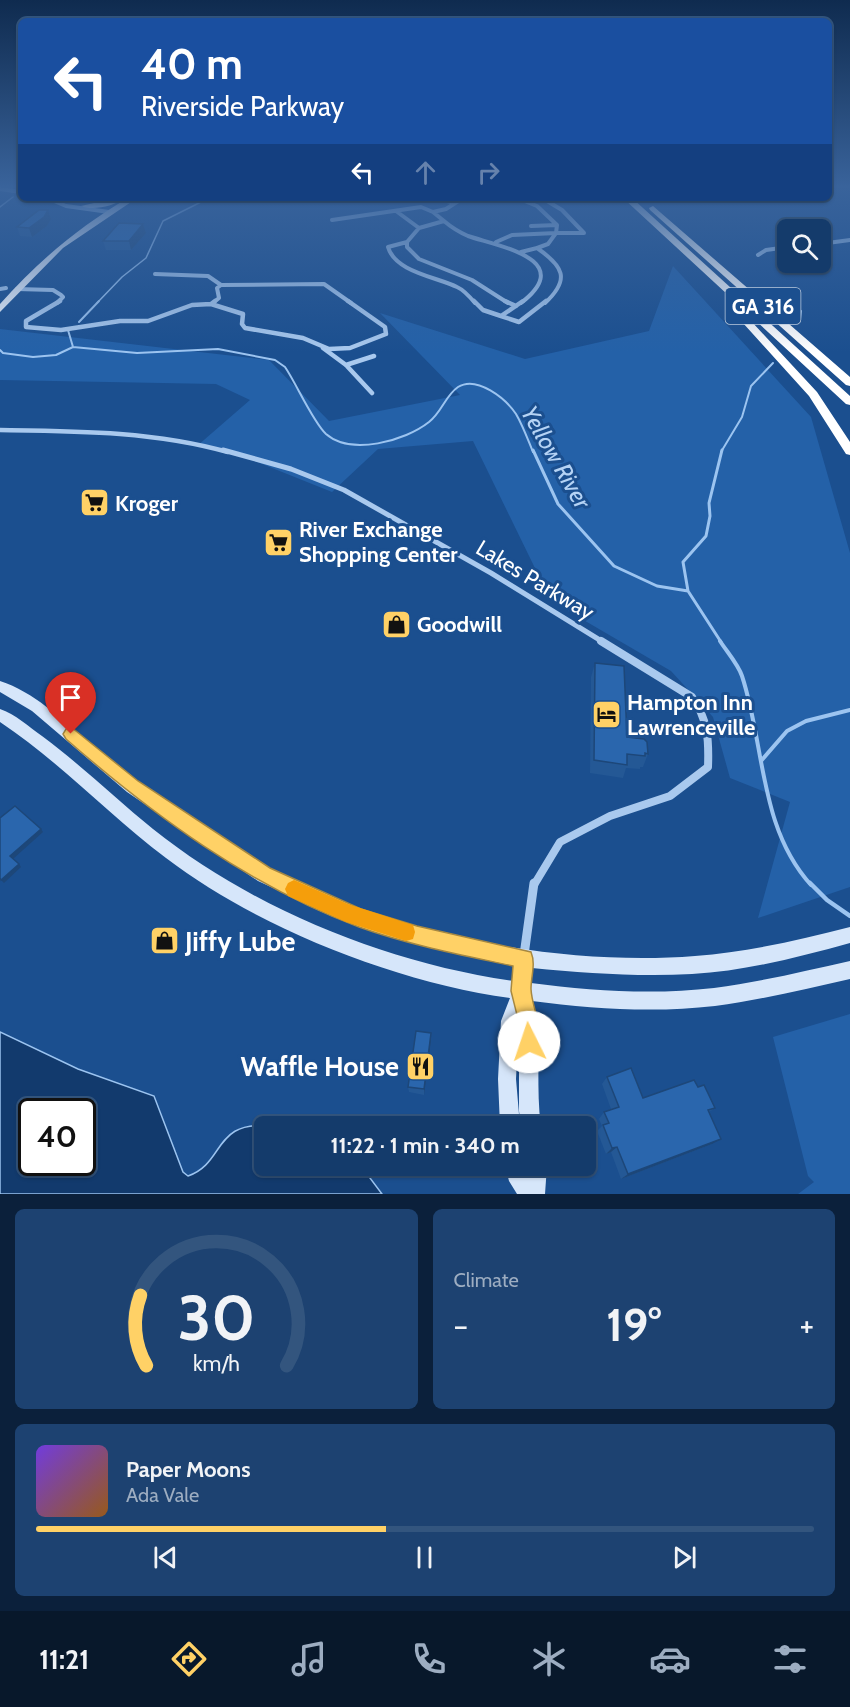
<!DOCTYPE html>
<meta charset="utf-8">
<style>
body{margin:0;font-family:Cabin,sans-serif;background:#1d4271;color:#f1f3f6;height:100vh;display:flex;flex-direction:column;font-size:22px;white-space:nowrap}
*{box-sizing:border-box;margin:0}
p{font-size:20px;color:#9dadc1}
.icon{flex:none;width:33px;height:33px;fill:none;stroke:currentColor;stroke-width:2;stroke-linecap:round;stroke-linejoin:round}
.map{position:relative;height:1194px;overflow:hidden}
.side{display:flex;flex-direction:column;gap:15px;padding:15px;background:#0b203b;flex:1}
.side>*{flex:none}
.banner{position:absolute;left:18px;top:18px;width:814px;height:183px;border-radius:9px;box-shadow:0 2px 4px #0004,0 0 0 2px #33557e;background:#1a4fa0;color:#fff;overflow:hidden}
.tools{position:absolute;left:777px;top:219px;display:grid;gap:12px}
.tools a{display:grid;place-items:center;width:54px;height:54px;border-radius:9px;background:#143b6b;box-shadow:0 2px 4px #0004,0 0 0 2px #33557e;font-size:30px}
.speed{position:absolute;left:18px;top:1098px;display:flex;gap:12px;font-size:30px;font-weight:700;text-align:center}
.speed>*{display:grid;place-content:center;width:78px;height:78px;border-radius:50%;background:#143b6b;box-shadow:0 2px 4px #0004,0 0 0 2px #33557e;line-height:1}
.speed .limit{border:3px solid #111;border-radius:9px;background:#fff;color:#111}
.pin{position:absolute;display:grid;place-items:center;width:51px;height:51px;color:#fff;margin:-62px -26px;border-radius:50% 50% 50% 0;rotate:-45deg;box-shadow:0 0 6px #0007}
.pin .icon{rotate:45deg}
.me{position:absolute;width:66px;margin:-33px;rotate:356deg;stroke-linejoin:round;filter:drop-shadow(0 0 4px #0008)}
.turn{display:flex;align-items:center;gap:21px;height:126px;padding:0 24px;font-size:27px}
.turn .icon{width:78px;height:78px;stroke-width:2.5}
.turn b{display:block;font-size:42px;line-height:51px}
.lanes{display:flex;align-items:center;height:57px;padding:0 24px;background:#0003;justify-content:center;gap:30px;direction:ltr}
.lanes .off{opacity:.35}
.big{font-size:45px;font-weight:700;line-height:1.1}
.side .tile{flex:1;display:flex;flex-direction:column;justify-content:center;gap:9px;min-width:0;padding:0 21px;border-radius:9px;background:#1d4271}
.side .dial{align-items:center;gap:0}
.dial svg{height:156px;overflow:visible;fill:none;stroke:#33557e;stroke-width:7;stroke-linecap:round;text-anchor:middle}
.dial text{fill:#f1f3f6;stroke:none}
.song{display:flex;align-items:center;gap:18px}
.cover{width:72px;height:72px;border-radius:9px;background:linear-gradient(135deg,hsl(260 70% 55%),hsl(30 70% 35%))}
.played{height:6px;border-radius:3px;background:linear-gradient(90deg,#ffd166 45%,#33557e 45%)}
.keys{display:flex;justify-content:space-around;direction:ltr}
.heat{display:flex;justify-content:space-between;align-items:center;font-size:33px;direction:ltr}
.side .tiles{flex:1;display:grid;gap:15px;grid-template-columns:1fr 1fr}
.tile:last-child{grid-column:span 2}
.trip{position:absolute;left:254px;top:1116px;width:342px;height:60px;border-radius:9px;background:#143b6b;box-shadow:0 2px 4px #0004,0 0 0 2px #33557e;font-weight:700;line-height:60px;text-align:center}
.tab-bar{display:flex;height:96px;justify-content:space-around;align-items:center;background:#08182b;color:#9dadc1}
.tab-bar .icon{width:42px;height:42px}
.tab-bar .current{color:#ffd166}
.tab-bar b{font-size:27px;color:#f1f3f6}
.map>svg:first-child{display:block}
</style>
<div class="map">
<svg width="850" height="1194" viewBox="0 0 850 1194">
<rect width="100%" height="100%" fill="#1b4f8f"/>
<path fill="#2461a8" d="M673,266l138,151 39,136v334l-92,31 32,-116 -60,-24 -17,-61 -42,-46 -120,-70 -78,-160 -95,8 -46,43 -100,-40 -35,-6 53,-46 -34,-16 -216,-4v-51l269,31 60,61 131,-26 -80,-82 145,46 124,-28z
M850,1014v180h-52l16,-12 -6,-6 -35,-139z"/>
<path fill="#123a6d" stroke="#9cc4f0" stroke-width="1.5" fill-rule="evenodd" d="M0,1032l78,37 76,27 29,76 5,4c38,-13 24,-57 85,-50h-9v40h97l21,28h-382zM32,1112h50v50h-50z"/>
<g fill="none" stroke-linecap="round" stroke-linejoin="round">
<path stroke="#9cc4f0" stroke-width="1.5" d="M0,207l13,-10
M97,303l25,-26 24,-19 17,-37 46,-23"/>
<path stroke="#9cc4f0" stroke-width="2" d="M800,319l1,-8
M79,322l20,-21
M68,330l5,17
M0,350l3,3 30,4 23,-2 17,-8 64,6 81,-4 57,11 10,7c11,16 28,55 41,67 25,22 79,7 103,-12 13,-10 16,-26 29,-35 19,-12 48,12 58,27 7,12 12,26 17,38
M721,452l21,-35 9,-31 22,-23"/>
<path stroke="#9cc4f0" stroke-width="3" d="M533,450l25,54 56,62 43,20 31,5
M721,642l-33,-51 -5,-29 23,-26 4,-20 -1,-13 13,-53"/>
<path stroke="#9cc4f0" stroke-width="4" d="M720,641c7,11 18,23 22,35 23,70 17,152 69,209
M761,761l26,-30 19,-10 44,-11"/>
<path stroke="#9cc4f0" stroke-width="4.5" d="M810,883l17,17 23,16"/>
<path stroke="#a9c9ee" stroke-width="4" d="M0,189l21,3
M47,198l19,8 43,6
M435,198l20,5
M517,198l20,8 20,19 -1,8h28l-22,-23 -20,-12
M396,211l23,17
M332,220l89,-13 12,5
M444,221c7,6 15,11 24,15 29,10 110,23 53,67
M444,221l-25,7 -12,14 -19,5c7,25 49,30 69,40 7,3 13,10 18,16
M444,221l-11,-9 13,-3 17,-11
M531,226l26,-1
M407,242v5l12,12 53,21 36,23
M496,242l16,-7 44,-2
M820,244l30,-4
M537,248l11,-4 8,-11
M521,252l16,-4c26,18 34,31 8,55
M758,255l8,-5 22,-3
M155,274l53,2 13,9
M0,289l6,-1
M17,289l36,1 8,5
M57,303l6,-6 -2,-2
M213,303l6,-5 -2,-10 4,-3 103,-1 27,19"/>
<path stroke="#a9c9ee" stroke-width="4.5" d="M60,301l-34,20v6l35,3 59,-9h28l44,-16 19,-1
M215,301l-4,3 32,10 -1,10 3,4 58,10 26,11 21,-1 36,-14 -1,-7 -37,-26
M474,301l9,9 18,6 22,-15
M505,301l11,5
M501,316l18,6 27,-21
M323,348l23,17 26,28
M346,365l28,-9
M0,430c77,1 153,1 228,22"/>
<path stroke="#a9c9ee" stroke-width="5" d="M223,450l68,19 53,21 147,83 112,69"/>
<path stroke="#a9c9ee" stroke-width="8" d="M534,885l26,-43 50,-26 60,-20 38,-29c1,-27 0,-48 -16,-70l-91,-56"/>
<path stroke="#a9c9ee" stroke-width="9" d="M524,955l10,-72"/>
<path fill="#d6e6fa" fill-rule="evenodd" d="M0,681c34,11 61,38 88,60 27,23 55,45 85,65 32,21 64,46 97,64 118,64 291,97 425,86 53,-4 104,-16 155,-29v16c-51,14 -104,28 -158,31 -54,3 -107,-1 -160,-6l-1,15c60,8 123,12 183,5 46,-6 91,-17 136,-27v18c-45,10 -89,21 -135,27 -60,7 -123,3 -183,-5 11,41 3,83 9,125h-20l-2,-15v-91l-3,59 4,47h-20l-2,-47 3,-58 9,-23c-115,-16 -252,-70 -344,-140 -57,-43 -106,-96 -166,-136v-13c15,5 29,18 42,27 39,29 74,63 111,93 100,80 234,134 360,152l2,-15 -98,-23 -85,-28 -74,-34 -131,-89 -95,-81 -32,-19z
M505,1166h20l1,6 1,-6h20l-2,28h-28l-8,-13z"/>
<path fill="#f0f6ff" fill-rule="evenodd" d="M116,198l8,1c-11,7 -31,12 -43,7z
M128,198h9l-74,50 -63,64v-8c38,-43 79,-77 128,-106z"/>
<path fill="#fff" fill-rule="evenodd" d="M623,198h9l218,198v9l-4,-1z
M653,206l197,171v9l-4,-1 -196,-175 -1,-2z
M733,308h6l78,84 33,50v13l-4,-1 -37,-58 -76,-84z"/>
</g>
<path fill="#245895" d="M48,210l3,9 -4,7 -15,11 -12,-1 -3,-9z
M143,224l3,9 -15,17h-25l-3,-9z
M595,663l32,74 21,17 -5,13h-3v2l-14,-1 -3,10 -33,-5 1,-96z
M431,1040l-7,55 -15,-3 -1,-5z
M607,1077l36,21 55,-11 17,21 -6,4 3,32 -91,35 -10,-27 -5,2 -9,-23 5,-5 -3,-7 5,-7 7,-3 -9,-25z"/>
<path fill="#1d4779" d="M48,210l3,9 -4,7 -15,11 -3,-9z
M143,224l3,9 -15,17 -2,-9z
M41,829l2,3 -30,27 -3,-3z
M19,864l2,3 -17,16 -3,-3z
M431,1033v7l-7,55v-6z
M721,1139l-9,5 -91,35 7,-5z
M617,1147l-6,5 -5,2 6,-6z"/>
<path fill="#2a66ad" stroke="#1d4779" stroke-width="1.5" d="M39,210h9l-4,7 -15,11 -12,-1z
M119,223l24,1 -14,17h-26z
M595,663l29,3 3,71 17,2 3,3 1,12 -3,-1v3l-18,-2v11l-33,-5z
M15,806l26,23 -31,27 9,8 -18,16 -1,-2v-60z
M416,1031l15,2 -7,56 -16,-2z
M631,1068l12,30 51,-18 4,7 6,-2 11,23 -7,2 13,29 -93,35 -11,-27 -5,1 -9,-23 6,-2 -5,-11 15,-5 -12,-30z"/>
<linearGradient id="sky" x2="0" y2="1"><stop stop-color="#0f2b4f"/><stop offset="0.53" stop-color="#39639b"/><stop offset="1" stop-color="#39639b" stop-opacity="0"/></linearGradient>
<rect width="850" height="352" fill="url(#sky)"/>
<path fill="#ffd166" stroke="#a68842" stroke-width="1.5" d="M71,727l67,54 132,87 91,41 56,17 114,26c5,12 0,24 0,37 1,21 14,38 5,60l-7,3 -7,-3 -4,-7 1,-19 -8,-32 2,-25c-51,-11 -104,-21 -154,-39 -110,-41 -206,-112 -293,-188l-3,-5 3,-5z"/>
<path fill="#f59e0b" d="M294,880l54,24 65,21 2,7 -2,7 -7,2 -60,-19 -58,-26 -3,-7 3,-6z"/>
<defs>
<symbol id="supermarket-square" viewBox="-11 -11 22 22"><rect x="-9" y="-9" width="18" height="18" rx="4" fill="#ffd166" stroke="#1b4f8f"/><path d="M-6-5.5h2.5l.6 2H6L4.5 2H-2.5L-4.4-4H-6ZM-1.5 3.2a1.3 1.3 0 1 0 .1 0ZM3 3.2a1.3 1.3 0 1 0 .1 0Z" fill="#111"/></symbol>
<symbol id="shop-square" viewBox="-11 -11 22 22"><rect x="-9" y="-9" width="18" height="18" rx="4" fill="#ffd166" stroke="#1b4f8f"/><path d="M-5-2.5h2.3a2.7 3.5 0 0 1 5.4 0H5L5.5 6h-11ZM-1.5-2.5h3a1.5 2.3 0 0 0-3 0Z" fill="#111"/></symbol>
<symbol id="hotel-square" viewBox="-11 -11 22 22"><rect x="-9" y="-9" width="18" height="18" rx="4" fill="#ffd166" stroke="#1b4f8f"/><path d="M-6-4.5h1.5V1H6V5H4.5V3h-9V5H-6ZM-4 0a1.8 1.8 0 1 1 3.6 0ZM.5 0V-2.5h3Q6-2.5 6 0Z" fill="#111"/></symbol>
<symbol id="restaurant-square" viewBox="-11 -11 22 22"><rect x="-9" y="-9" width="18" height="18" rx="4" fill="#ffd166" stroke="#1b4f8f"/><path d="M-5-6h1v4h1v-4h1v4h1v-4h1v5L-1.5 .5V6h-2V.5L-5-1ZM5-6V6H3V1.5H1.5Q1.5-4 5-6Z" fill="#111"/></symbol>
</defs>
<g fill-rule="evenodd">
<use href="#supermarket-square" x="78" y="486" width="33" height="33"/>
<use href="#supermarket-square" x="262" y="526" width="33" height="33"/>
<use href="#shop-square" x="380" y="608" width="33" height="33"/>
<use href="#hotel-square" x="590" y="698" width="33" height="33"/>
<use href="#shop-square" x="148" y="924" width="33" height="33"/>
<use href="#restaurant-square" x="404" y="1050" width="33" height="33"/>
</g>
<g text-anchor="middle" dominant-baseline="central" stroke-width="6" stroke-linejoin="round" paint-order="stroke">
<rect fill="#1b4f8f" stroke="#bbcadd" stroke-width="1.5" x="725.5" y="288" width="75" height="36" rx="4.5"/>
<g font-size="21" font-weight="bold" fill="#fff">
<text x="763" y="306">GA 316</text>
</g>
<g font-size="22" font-weight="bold" fill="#fff" stroke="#1b4f8f" text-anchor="start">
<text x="115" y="503">Kroger</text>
<text x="299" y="529">River Exchange<tspan x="299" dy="25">Shopping Center</tspan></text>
<text x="417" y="624">Goodwill</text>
<text x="627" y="702">Hampton Inn<tspan x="627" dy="25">Lawrenceville</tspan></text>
</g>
<g font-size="22" fill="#fff" stroke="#1b4f8f">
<text transform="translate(535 580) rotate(31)">Lakes Parkway</text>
</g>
<g font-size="24" font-style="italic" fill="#b5d3f5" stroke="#1b4f8f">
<text transform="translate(556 457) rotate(60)">Yellow River</text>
</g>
<g font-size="27" font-weight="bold" fill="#fff" stroke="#1b4f8f" text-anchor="start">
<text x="185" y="941">Jiffy Lube</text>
<text x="399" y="1066" text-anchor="end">Waffle House</text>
</g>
</g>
</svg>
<div class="tools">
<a><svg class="icon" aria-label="search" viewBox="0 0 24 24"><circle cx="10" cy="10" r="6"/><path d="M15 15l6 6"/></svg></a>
</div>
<div class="speed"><div class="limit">40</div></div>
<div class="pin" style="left:71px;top:734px;background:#d93025"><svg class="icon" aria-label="arrive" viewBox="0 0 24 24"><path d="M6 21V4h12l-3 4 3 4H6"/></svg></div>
<svg class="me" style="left:529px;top:1042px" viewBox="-20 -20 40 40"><circle r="19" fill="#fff"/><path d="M0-13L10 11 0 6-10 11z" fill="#ffd166"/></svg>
<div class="trip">11:22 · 1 min · 340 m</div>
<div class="banner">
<div class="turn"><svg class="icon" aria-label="left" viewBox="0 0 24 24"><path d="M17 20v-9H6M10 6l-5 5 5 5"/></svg><div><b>40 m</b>Riverside Parkway</div></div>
<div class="lanes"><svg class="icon" aria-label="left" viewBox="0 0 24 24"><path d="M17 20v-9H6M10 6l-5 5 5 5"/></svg><svg class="icon off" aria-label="ahead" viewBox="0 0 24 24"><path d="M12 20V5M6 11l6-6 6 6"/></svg><svg class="icon off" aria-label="right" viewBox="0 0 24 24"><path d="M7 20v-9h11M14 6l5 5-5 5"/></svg></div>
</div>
</div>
<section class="side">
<div class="tiles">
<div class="tile dial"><svg viewBox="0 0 100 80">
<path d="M14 69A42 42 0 1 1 86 69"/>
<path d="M14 69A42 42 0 0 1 11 33" stroke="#ffd166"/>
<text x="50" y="56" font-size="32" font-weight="700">30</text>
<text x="50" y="72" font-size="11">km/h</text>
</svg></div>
<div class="tile"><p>Climate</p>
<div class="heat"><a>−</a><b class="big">19°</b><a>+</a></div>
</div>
<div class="tile">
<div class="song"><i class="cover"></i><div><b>Paper Moons</b><p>Ada Vale</p></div></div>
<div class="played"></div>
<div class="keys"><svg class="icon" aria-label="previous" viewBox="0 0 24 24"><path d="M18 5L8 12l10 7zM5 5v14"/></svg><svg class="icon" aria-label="pause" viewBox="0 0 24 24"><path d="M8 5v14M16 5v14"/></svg><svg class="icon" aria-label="next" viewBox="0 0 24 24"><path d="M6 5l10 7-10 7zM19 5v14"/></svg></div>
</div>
</div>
</section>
<nav class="tab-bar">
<b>11:21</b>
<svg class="icon current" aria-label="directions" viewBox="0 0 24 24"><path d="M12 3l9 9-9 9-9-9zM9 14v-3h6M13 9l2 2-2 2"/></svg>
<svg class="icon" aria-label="music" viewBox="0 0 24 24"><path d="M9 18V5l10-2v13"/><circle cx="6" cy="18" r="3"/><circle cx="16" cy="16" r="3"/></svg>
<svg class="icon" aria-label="phone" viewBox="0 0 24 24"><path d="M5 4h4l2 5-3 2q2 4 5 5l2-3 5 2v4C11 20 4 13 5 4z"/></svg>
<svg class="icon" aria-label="climate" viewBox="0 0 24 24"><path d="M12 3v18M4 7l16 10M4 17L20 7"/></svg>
<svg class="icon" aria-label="car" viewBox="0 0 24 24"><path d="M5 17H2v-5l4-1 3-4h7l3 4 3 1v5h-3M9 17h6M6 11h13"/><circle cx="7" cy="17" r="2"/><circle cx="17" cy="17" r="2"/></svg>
<svg class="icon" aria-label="filters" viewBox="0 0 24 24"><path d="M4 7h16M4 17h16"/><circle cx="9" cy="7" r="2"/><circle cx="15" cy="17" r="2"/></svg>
</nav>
